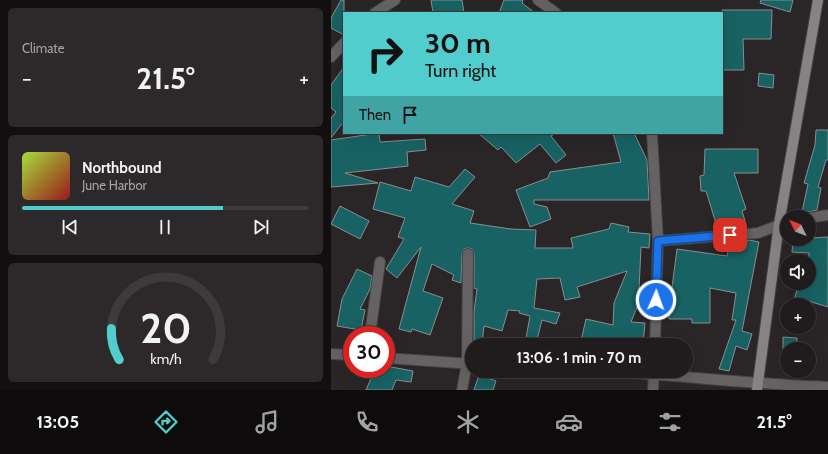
<!DOCTYPE html>
<meta charset="utf-8">
<style>
body{margin:0;font-family:Cabin,sans-serif;background:#2d292a;color:#f1f3f6;height:100vh;display:flex;flex-direction:column;font-size:15px;white-space:nowrap}
*{box-sizing:border-box;margin:0}
p{font-size:13px;color:#a2a1a4}
.icon{flex:none;width:22px;height:22px;fill:none;stroke:currentColor;stroke-width:2;stroke-linecap:round;stroke-linejoin:round}
.map{position:relative;flex:1;overflow:hidden}
.side{display:flex;flex-direction:column;gap:8px;padding:8px;background:#120f10;width:331px}
.side>*{flex:none}
.guide{position:absolute;left:12px;top:12px;width:380px;height:122px;border-radius:0px;box-shadow:0 4px 16px #0002,0 0 0 1px #3d3a3b;background:#52cdce;color:#111;overflow:hidden}
.needle{width:26px;rotate:313deg}
.fabs{position:absolute;left:449px;top:210px;display:grid;gap:8px}
.fabs a{display:grid;place-items:center;width:36px;height:36px;border-radius:50%;background:#201c1d;box-shadow:0 4px 16px #0002,0 0 0 1px #3d3a3b;font-size:20px}
.speed{position:absolute;left:12px;top:326px;display:flex;gap:8px;font-size:20px;font-weight:700;text-align:center}
.speed>*{display:grid;place-content:center;width:52px;height:52px;border-radius:50%;background:#201c1d;box-shadow:0 4px 16px #0002,0 0 0 1px #3d3a3b;line-height:1}
.speed .limit{border:6px solid #d22;background:#fff;color:#111}
.pin{position:absolute;display:grid;place-items:center;width:34px;height:34px;color:#fff;margin:-17px;border-radius:8px;box-shadow:0 2px 6px #0006}
.me{position:absolute;width:44px;margin:-22px;rotate:2deg;stroke-linejoin:round;filter:drop-shadow(0 0 3px #0008)}
.turn{display:flex;align-items:center;gap:14px;height:84px;padding:0 16px;font-size:18px}
.turn .icon{width:52px;height:52px;stroke-width:2.5}
.turn b{display:block;font-size:28px;line-height:34px}
.then{display:flex;align-items:center;height:38px;padding:0 16px;background:#0003;gap:8px;font-size:15px}
.big{font-size:30px;font-weight:700;line-height:1.1}
.side .tile{flex:1;display:flex;flex-direction:column;justify-content:center;gap:6px;min-width:0;padding:0 14px;border-radius:6px;background:#2d292a}
.side .dial{align-items:center;gap:0}
.dial svg{height:104px;overflow:visible;fill:none;stroke:#3d3a3b;stroke-width:7;stroke-linecap:round;text-anchor:middle}
.dial text{fill:#f1f3f6;stroke:none}
.song{display:flex;align-items:center;gap:12px}
.cover{width:48px;height:48px;border-radius:6px;background:linear-gradient(135deg,hsl(80 70% 55%),hsl(0 70% 35%))}
.played{height:4px;border-radius:2px;background:linear-gradient(90deg,#52cdce 70%,#3d3a3b 70%)}
.keys{display:flex;justify-content:space-around;direction:ltr}
.heat{display:flex;justify-content:space-between;align-items:center;font-size:22px;direction:ltr}
.trip{position:absolute;left:134px;top:338px;width:228px;height:40px;border-radius:20px;background:#201c1d;box-shadow:0 4px 16px #0002,0 0 0 1px #3d3a3b;font-weight:700;line-height:40px;text-align:center}
.dock{display:flex;height:64px;justify-content:space-around;align-items:center;background:#0d0b0c;color:#a2a1a4}
.dock .icon{width:28px;height:28px}
.dock .active{color:#52cdce}
.dock b{font-size:18px;color:#f1f3f6}
main{display:flex;flex:1;min-height:0}
.map>svg:first-child{display:block}
</style>
<main>
<section class="side">
<div class="tile"><p>Climate</p>
<div class="heat"><a>−</a><b class="big">21.5°</b><a>+</a></div>
</div>
<div class="tile">
<div class="song"><i class="cover"></i><div><b>Northbound</b><p>June Harbor</p></div></div>
<div class="played"></div>
<div class="keys"><svg class="icon" aria-label="previous" viewBox="0 0 24 24"><path d="M18 5L8 12l10 7zM5 5v14"/></svg><svg class="icon" aria-label="pause" viewBox="0 0 24 24"><path d="M8 5v14M16 5v14"/></svg><svg class="icon" aria-label="next" viewBox="0 0 24 24"><path d="M6 5l10 7-10 7zM19 5v14"/></svg></div>
</div>
<div class="tile dial"><svg viewBox="0 0 100 80">
<path d="M14 69A42 42 0 1 1 86 69"/>
<path d="M14 69A42 42 0 0 1 8 45" stroke="#52cdce"/>
<text x="50" y="56" font-size="32" font-weight="700">20</text>
<text x="50" y="72" font-size="11">km/h</text>
</svg></div>
</section>
<div class="map">
<svg width="497" height="390" viewBox="0 0 497 390">
<rect width="100%" height="100%" fill="#2a2627"/>
<path fill="#186264" stroke="#898e8e" d="M10,0h3v35l-13,-7v-10z
M100,0h31l2,13h-31z
M173,0h19l-1,3 13,10h-36z
M430,0h32l-3,12 -30,-9z
M391,10h50l-1,29h-28l1,31h-22z
M13,67v54l-13,17v-20l5,-6 -5,-4v-23z
M428,73l15,2 -1,13 -15,-2z
M485,130h12v30h-2l-8,27 3,1 -4,22 -12,3 -3,-1 6,-28 -4,-1 11,-38z
M48,133l1,9 45,-3 1,11 -19,2 1,14 -63,7 33,10 -47,4v-47z
M147,133h78l-5,3 15,19 -10,8 -16,-19 -24,19 -15,-16 -3,3z
M282,133h21l13,27 2,40h-115v4l13,3 4,12 -21,8 -14,-37 32,-12 2,-6 71,-10z
M374,149h53v24h-24l12,36 -4,2 3,10 -27,9 -12,-39h-5l-1,-15 4,-1z
M134,169l10,8 -23,27 22,7 -4,12 41,6 25,1 -1,18h38l-2,-10 38,-9 2,-6 18,4 -1,5 22,2 -1,14 -8,-1 -2,43 4,2 -12,30 14,1 -2,22h-63l6,-26 27,6 1,-22 13,-32 -50,16 3,10 -15,3 -5,-22 -23,1 -3,29 26,5 -4,11 -14,-4 -5,20 -11,-2 4,-22 -11,-3 1,-2 -12,-1 -6,21 -18,-5 -2,19h-8v-33l3,-23 -3,-1v-34l-2,-5 -4,-1 -4,1 -2,5 -1,29 -9,-3 2,-5 -22,-11 -9,27 20,7 -13,37 -18,-6 -1,3 -12,-3 22,-82 -24,31 -11,-9 18,-30 -6,-2 7,-19 -32,-9 7,-27 31,9 4,-14 34,10z
M9,206l29,15 -9,18 -29,-15z
M497,237v70l-33,-10 4,-14h10v-30l-17,-1 1,-13z
M418,240l10,2 -17,89 10,3 -5,16 -11,-4 -7,25 -10,-2 17,-49h-4l4,-27 -26,-5v35h-18v-4h-23v-24h2l6,-46 50,7 2,-11 15,3 2,-7z
M26,269l15,7 -2,13 -10,20 5,1 -4,20 -24,-4 5,-27z
M452,337l14,1v11h-14z
M55,366l27,5 -2,11 -15,-2 -4,10h-26l9,-21h11z
M148,375l17,6 -3,9h-19z"/>
<g fill="none" stroke-linecap="round" stroke-linejoin="round">
<defs>
<path id="street" d="M207,0l18,13
M44,13l20,-13
M0,57l13,-14
M321,133l6,108 -3,104
M478,218l19,-3
M327,241l100,-8 29,-11
M39,335l10,-73
M0,354l21,1
M55,358l86,6
M268,371c76,4 152,13 229,16
M131,390l5,-27 1,-109
M322,390l1,-19"/>
<path id="secondary" d="M426,390l22,-166 39,-224"/>
</defs>
<use href="#street" stroke="#454142" stroke-width="12"/>
<use href="#secondary" stroke="#454142" stroke-width="12"/>
<use href="#street" stroke="#646263" stroke-width="10"/>
<use href="#secondary" stroke="#868384" stroke-width="10"/>
</g>
<g fill="none" stroke-linecap="round" stroke-linejoin="round">
<defs>
<path id="route" d="M325,300l2,-59 72,-6"/>
</defs>
<use href="#route" stroke="#114b97" stroke-width="10"/>
<use href="#route" stroke="#1a73e8" stroke-width="7"/>
</g>
</svg>
<div class="fabs">
<a><svg class="needle" viewBox="-14 -14 28 28"><path d="M0-13l5 13h-10z" fill="#e53935"/><path d="M0 13l5-13h-10z" fill="#a2a1a4"/></svg></a>
<a><svg class="icon" aria-label="sound" viewBox="0 0 24 24"><path d="M4 9h4l5-4v14l-5-4H4zM17 9q2 3 0 6"/></svg></a>
<a>+</a>
<a>−</a>
</div>
<div class="speed"><div class="limit">30</div></div>
<div class="pin" style="left:399px;top:235px;background:#d93025"><svg class="icon" aria-label="arrive" viewBox="0 0 24 24"><path d="M6 21V4h12l-3 4 3 4H6"/></svg></div>
<svg class="me" style="left:325px;top:300px" viewBox="-20 -20 40 40"><circle r="17" fill="#1a73e8" stroke="#fff" stroke-width="3"/><path d="M0-11L8 9 0 5-8 9z" fill="#fff"/></svg>
<div class="trip">13:06 · 1 min · 70 m</div>
<div class="guide">
<div class="turn"><svg class="icon" aria-label="right" viewBox="0 0 24 24"><path d="M7 20v-9h11M14 6l5 5-5 5"/></svg><div><b>30 m</b>Turn right</div></div>
<div class="then">Then<svg class="icon" aria-label="arrive" viewBox="0 0 24 24"><path d="M6 21V4h12l-3 4 3 4H6"/></svg></div>
</div>
</div>
</main>
<nav class="dock">
<b>13:05</b>
<svg class="icon active" aria-label="directions" viewBox="0 0 24 24"><path d="M12 3l9 9-9 9-9-9zM9 14v-3h6M13 9l2 2-2 2"/></svg>
<svg class="icon" aria-label="music" viewBox="0 0 24 24"><path d="M9 18V5l10-2v13"/><circle cx="6" cy="18" r="3"/><circle cx="16" cy="16" r="3"/></svg>
<svg class="icon" aria-label="phone" viewBox="0 0 24 24"><path d="M5 4h4l2 5-3 2q2 4 5 5l2-3 5 2v4C11 20 4 13 5 4z"/></svg>
<svg class="icon" aria-label="climate" viewBox="0 0 24 24"><path d="M12 3v18M4 7l16 10M4 17L20 7"/></svg>
<svg class="icon" aria-label="car" viewBox="0 0 24 24"><path d="M5 17H2v-5l4-1 3-4h7l3 4 3 1v5h-3M9 17h6M6 11h13"/><circle cx="7" cy="17" r="2"/><circle cx="17" cy="17" r="2"/></svg>
<svg class="icon" aria-label="filters" viewBox="0 0 24 24"><path d="M4 7h16M4 17h16"/><circle cx="9" cy="7" r="2"/><circle cx="15" cy="17" r="2"/></svg>
<b>21.5°</b>
</nav>
